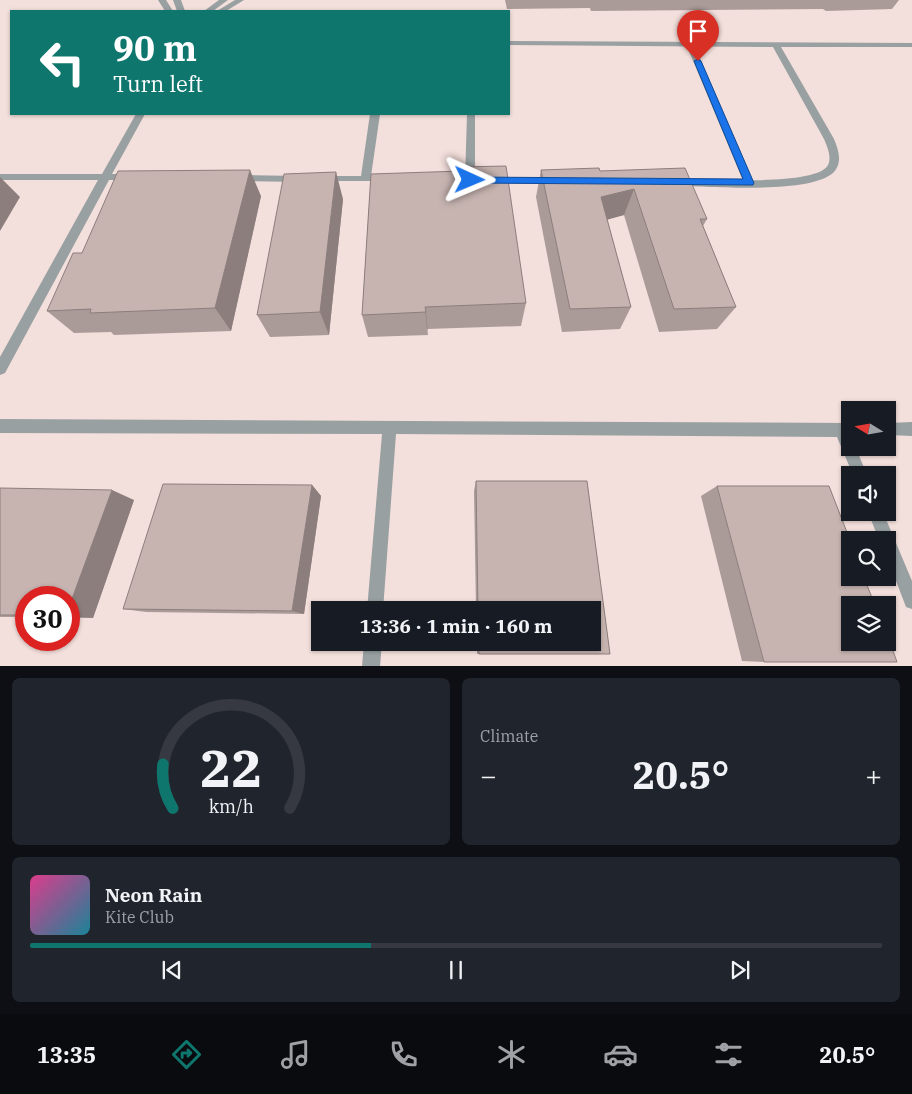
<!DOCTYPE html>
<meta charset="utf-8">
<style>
body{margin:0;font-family:"IBM Plex Serif",serif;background:#20242c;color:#f1f3f6;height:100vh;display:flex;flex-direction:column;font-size:19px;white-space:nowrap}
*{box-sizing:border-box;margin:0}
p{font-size:16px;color:#9ea1a6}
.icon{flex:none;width:28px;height:28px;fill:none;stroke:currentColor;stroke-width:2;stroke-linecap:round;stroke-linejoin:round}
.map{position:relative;height:666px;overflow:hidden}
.sheet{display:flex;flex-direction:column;gap:12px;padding:12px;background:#0d0f14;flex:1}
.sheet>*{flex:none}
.guide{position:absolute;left:10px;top:10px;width:500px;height:105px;border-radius:0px;box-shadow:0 1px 4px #0004;background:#0f766e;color:#fff;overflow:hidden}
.needle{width:32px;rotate:281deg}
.buttons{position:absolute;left:841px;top:401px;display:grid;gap:10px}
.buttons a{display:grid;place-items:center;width:55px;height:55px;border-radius:0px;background:#171b24;box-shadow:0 1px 4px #0004;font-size:25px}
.speed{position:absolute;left:15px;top:586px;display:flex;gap:10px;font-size:25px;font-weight:700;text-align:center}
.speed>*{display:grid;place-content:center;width:65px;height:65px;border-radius:50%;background:#171b24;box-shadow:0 1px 4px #0004;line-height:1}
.speed .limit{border:8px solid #d22;background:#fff;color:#111}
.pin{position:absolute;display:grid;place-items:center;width:42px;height:42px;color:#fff;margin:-51px -21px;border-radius:50% 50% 50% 0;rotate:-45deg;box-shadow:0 0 5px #0007}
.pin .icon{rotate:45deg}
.me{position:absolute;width:55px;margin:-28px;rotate:91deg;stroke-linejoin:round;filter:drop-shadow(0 0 4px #0008)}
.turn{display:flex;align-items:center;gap:18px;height:105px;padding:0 20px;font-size:22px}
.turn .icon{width:65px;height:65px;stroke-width:2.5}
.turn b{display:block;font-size:35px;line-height:42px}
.big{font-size:38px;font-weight:700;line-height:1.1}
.sheet .card{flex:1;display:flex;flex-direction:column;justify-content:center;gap:8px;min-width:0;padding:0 18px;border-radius:8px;background:#20242c}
.sheet .dial{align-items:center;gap:0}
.dial svg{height:130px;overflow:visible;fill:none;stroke:#363941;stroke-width:7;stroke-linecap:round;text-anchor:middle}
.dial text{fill:#f1f3f6;stroke:none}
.song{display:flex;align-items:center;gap:15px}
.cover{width:60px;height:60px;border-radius:8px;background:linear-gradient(135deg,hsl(330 70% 55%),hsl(190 70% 35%))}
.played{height:5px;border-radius:2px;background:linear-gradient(90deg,#0f766e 40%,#363941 40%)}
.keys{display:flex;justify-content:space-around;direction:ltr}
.heat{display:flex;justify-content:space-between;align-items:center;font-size:28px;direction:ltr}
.sheet .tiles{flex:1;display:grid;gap:12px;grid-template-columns:1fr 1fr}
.card:last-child{grid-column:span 2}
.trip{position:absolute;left:311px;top:601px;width:290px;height:50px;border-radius:0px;background:#171b24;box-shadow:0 1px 4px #0004;font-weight:700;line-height:50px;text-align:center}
.tabs{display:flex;height:80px;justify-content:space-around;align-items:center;background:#090b0e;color:#9ea1a6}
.tabs .icon{width:35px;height:35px}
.tabs .current{color:#0f766e}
.tabs b{font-size:22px;color:#f1f3f6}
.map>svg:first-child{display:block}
</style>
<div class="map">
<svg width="912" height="667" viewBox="0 0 912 667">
<rect width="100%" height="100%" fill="#f3dfdb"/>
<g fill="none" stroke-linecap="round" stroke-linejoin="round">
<path fill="#98a0a2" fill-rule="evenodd" d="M687,42l7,2 60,139 -2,2h-6l-2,-2 -58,-139z
M467,114h8v66l-5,3 -5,-3z"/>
<path fill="#98a0a2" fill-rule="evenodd" d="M158,0h8l7,11h-8z
M173,0h8l4,11h-8z
M219,0h9l-15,11h-9z
M235,0h9l-18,11h-9z
M509,41l403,2v4h-131l53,92c4,10 9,23 0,33 -23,23 -125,14 -159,14l-5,-4 5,-4c26,1 142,9 153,-13 4,-8 -1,-19 -4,-26l-51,-92 -264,-2z
M136,114h9l-33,60h20l5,3 -5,3h-23l-104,193 -5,2v-18l98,-177h-98v-6h102z
M370,114h10l-9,62 20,1v4h-73l-1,-2 5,-3h39z
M237,175l63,1 5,3 -5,3 -63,-1 -5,-3z
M492,177l63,1 5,3 -5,3 -63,-1 -5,-3z
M0,419l850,4v25h6l11,27h-14l-16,-38 -441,-3 -13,176h-16l15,-176 -382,-1z
M912,422v14l-24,-1v-12z
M868,512h15l29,69v28l-6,-2 -18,-47v-20h-9z
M364,642h18l-2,25h-18z"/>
</g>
<path fill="#ab9b98" d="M505,0h394l-7,9 -66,2 -3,-2 -232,2 -1,-3 -83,1z
M541,170l59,1 107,48 -4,7 33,81 -19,22 -58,3 -35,-117 -17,4 24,88 -11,22 -58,3 -26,-135z
M371,174l155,129 -5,23 -94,3 1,6 -60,2 -6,-22z
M261,196l-30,135 -117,4 -3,-3 -37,1 -27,-22 35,-58z
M343,199l-14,136 -59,2 -13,-22z
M476,481h111l23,173h-133v-12h115v-32h-116l-2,-119z
M312,485l9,11 -17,118 -158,-2 -23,-3z
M717,486l47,176 -22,-1 -41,-165z
M0,488l134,12 -41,118h-24v-20h-43v19h-26z"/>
<path fill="#8b7e7c" d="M250,170l11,26 -30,135 -16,-23z
M336,172l7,27 -14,136 -9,-23z
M0,177l20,20 -20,34z
M634,189l-10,26 -32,9 9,-27z
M425,307l2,22 1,6 -2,-23z
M312,485l9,11 -17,118 -12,-3z
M112,490l22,10 -41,118 -24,-2v-9z"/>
<path fill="#c7b4b1" stroke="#8b7e7c" d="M506,166l20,137 -101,4 1,5 -64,3 9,-141 90,-3v-4z
M599,168l1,3 85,-3 22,51h-7l36,88 -62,2 -40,-120 -33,8 30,110 -61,2 -29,-139z
M250,170l-35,138 -125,5 1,-4 -44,2 26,-58h9l36,-82z
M336,172l-16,140 -63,3 27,-141z
M476,481h111l23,173h-131v-12h113v-32h-114z
M163,484l149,1 -20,126 -169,-2z
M717,486h112l21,54v38h14l11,27h-25v37h38v-5l9,25h-133z
M0,488l112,2 -43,117v-9h-43v17h-26z"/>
<path fill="#1a73e8" stroke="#114b97" d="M698,59l3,2 53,122 -1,2 -283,-2 -4,-3 4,-3 273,2 -49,-118z"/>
</svg>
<div class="buttons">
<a><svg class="needle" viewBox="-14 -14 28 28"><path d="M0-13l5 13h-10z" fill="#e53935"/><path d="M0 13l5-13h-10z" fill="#9ea1a6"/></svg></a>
<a><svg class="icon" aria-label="sound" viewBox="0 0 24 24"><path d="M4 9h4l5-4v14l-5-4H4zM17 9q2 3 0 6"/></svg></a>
<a><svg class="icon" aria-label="search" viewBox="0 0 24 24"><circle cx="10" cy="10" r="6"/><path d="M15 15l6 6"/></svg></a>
<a><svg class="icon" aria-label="layers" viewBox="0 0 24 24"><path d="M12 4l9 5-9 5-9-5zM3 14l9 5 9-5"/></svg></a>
</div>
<div class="speed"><div class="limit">30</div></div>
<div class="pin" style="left:698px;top:61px;background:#d93025"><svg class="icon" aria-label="arrive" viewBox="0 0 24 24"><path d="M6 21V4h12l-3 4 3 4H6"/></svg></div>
<svg class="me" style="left:470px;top:180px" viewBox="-20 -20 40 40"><path d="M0-17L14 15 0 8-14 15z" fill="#1a73e8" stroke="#fff" stroke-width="4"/></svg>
<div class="trip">13:36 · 1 min · 160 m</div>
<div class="guide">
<div class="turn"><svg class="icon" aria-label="left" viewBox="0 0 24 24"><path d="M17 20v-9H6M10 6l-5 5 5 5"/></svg><div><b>90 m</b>Turn left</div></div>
</div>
</div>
<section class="sheet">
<div class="tiles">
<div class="card dial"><svg viewBox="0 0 100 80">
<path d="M14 69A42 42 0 1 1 86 69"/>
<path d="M14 69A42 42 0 0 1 8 42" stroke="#0f766e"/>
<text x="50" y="56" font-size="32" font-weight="700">22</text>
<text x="50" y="72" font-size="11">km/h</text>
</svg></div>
<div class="card"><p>Climate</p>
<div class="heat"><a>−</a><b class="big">20.5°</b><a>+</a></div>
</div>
<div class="card">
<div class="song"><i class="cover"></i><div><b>Neon Rain</b><p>Kite Club</p></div></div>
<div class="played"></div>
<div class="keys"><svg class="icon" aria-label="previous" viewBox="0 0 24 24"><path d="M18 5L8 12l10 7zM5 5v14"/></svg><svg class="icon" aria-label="pause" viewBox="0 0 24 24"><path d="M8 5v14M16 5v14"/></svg><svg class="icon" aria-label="next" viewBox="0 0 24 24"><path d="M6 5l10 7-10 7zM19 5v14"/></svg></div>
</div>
</div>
</section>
<nav class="tabs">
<b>13:35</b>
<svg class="icon current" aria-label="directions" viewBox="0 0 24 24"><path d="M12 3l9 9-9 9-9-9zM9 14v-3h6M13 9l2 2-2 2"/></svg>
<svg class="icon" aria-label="music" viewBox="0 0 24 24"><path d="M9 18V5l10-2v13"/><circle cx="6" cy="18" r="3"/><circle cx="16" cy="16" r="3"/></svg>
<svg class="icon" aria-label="phone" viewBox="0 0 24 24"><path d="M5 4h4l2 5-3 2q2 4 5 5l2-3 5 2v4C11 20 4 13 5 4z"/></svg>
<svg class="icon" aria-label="climate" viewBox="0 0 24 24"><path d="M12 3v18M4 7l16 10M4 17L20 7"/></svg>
<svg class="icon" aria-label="car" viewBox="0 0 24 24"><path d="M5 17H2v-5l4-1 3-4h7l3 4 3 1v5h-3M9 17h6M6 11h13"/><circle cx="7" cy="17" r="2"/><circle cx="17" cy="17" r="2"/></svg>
<svg class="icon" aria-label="filters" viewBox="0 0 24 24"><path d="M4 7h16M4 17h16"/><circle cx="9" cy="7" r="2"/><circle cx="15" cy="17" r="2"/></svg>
<b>20.5°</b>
</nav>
